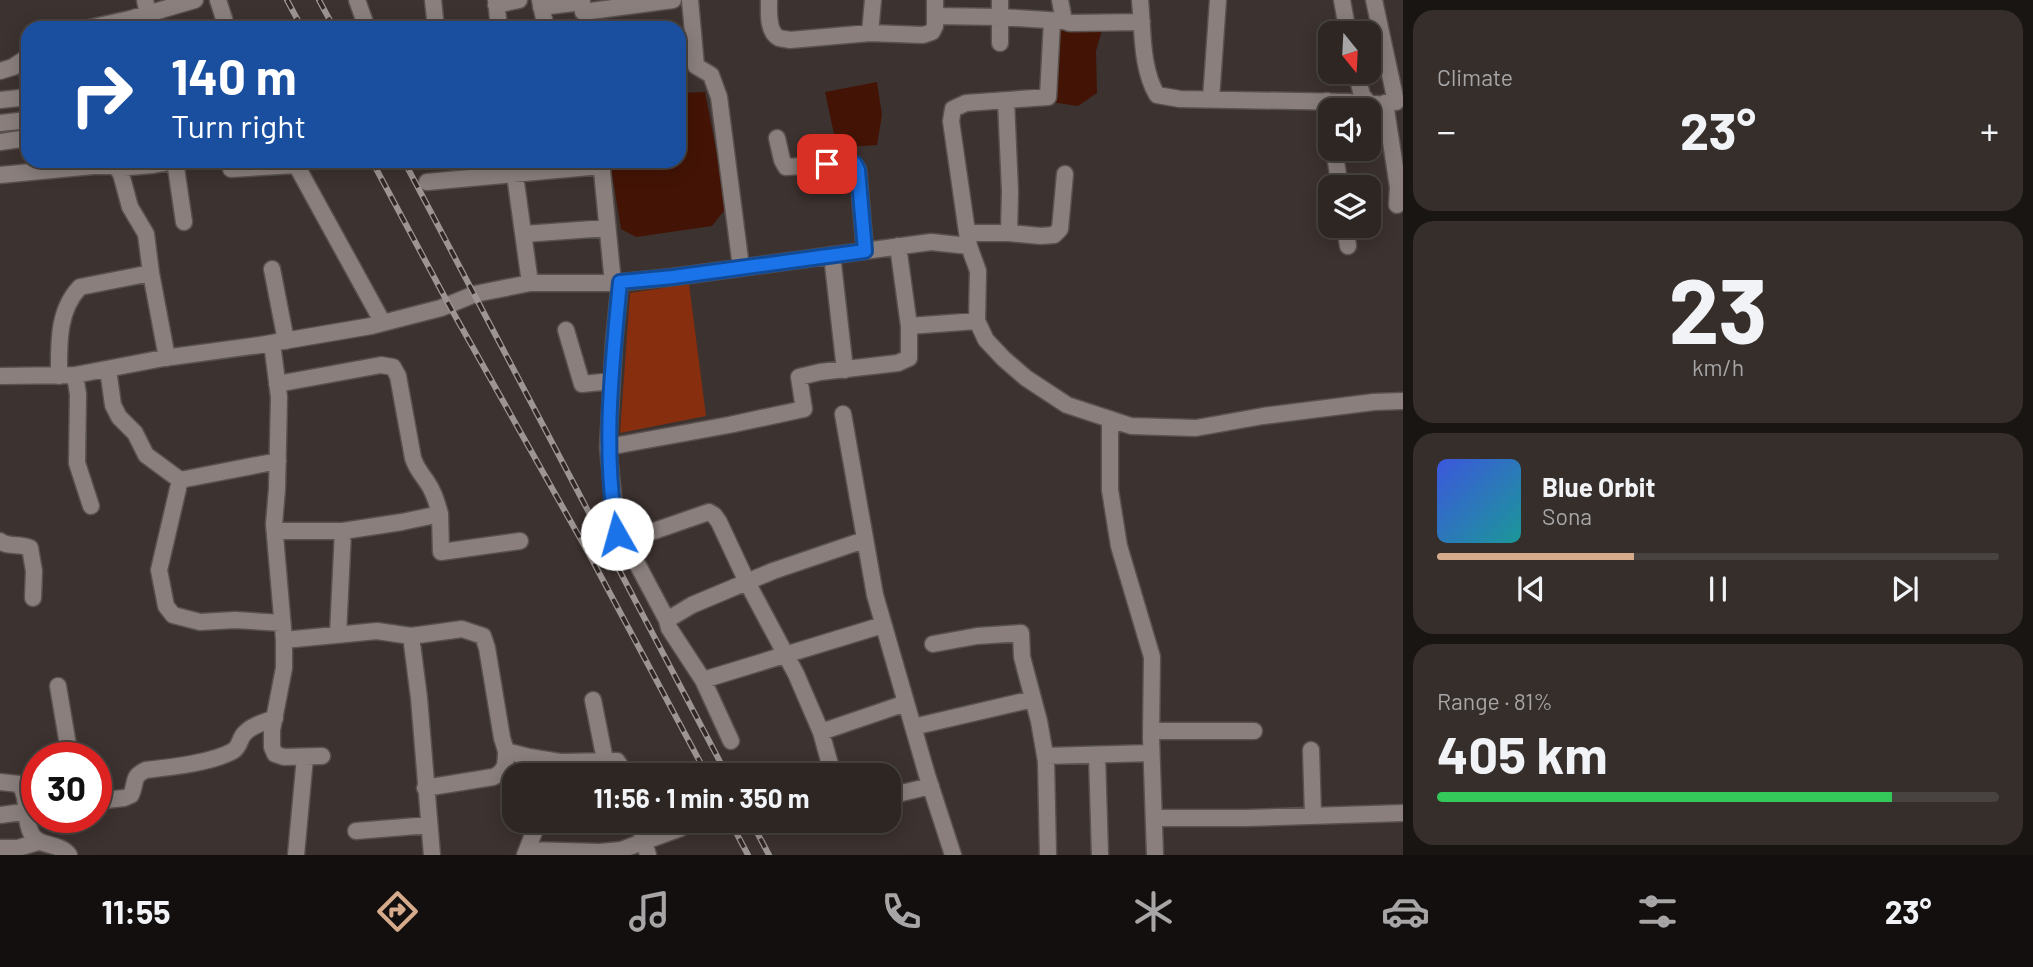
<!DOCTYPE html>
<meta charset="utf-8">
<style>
body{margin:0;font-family:Barlow,sans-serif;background:#352e2b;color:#f1f3f6;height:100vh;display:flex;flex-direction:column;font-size:26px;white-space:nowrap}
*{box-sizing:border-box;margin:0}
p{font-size:23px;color:#a7a5a6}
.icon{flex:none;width:38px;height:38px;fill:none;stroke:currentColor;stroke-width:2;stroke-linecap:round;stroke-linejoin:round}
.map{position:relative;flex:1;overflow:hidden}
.details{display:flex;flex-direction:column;gap:10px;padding:10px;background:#191513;width:630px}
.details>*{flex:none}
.top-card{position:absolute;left:21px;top:21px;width:665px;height:147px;border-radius:21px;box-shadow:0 4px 18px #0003,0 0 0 2px #484341;background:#1a4fa0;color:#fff;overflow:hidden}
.needle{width:46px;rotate:162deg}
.controls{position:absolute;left:1318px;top:21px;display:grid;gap:14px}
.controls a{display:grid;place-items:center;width:63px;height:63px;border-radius:14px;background:#2d2623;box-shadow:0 4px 18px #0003,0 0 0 2px #484341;font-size:35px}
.speed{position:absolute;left:21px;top:742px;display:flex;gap:14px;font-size:35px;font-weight:700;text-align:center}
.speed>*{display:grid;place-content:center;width:91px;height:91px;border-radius:50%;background:#2d2623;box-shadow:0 4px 18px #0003,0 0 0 2px #484341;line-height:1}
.speed .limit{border:10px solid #d22;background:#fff;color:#111}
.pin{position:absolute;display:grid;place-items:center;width:60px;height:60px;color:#fff;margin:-30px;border-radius:14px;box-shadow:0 4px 10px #0006}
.me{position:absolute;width:77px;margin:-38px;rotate:353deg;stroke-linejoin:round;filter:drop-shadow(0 0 5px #0008)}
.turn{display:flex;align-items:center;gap:24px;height:147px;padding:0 35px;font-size:32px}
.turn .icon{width:91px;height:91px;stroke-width:2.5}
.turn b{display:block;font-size:49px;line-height:60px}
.big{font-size:52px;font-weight:700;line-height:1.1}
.details .tile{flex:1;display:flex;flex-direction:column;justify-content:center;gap:10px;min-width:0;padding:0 24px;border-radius:21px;background:#352e2b}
.details .dial{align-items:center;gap:0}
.dial b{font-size:91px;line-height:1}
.song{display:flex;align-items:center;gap:21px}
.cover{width:84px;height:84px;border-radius:10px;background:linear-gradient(135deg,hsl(230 70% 55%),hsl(180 70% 35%))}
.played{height:7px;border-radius:4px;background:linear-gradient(90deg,#d6ab8b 35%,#484341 35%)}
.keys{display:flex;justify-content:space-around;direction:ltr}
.heat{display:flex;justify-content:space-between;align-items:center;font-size:38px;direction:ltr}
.charge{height:10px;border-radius:5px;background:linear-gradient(90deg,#34c759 81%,#484341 0)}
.trip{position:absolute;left:502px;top:763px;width:399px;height:70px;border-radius:21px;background:#2d2623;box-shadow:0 4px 18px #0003,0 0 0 2px #484341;font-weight:700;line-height:70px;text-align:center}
.tabs{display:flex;height:112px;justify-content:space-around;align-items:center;background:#120f0e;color:#a7a5a6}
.tabs .icon{width:49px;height:49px}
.tabs .on{color:#d6ab8b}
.tabs b{font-size:32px;color:#f1f3f6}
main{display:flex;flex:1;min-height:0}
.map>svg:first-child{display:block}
</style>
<main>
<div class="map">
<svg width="1403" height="855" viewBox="0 0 1403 855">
<rect width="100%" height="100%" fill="#3c322f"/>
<path fill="#872e0f" d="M689,284l17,132 -86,17 10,-140z"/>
<path fill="#431405" d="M1054,28l48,2 -6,21 1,42 -19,13 -27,-4z
M877,82l5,33 -5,30 -40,3 -12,-56z
M705,92l22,115 -15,19 -76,11 -15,-8 -11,-68h69v-68z"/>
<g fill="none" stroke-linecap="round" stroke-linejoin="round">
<defs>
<path id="minor" d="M145,0l6,28
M218,0l9,28
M357,0l10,28
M433,0l3,28
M496,0l3,28
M540,0l6,28
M690,0l6,66 15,9 8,22 22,170
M769,0c0,11 -2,32 10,38 3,1 7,1 11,2l80,-7 53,2 9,-3 3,-6v-26
M1000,0v43
M1060,0l4,21 6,2 72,-1
M1140,0c3,31 1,68 17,95l23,4 168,3 22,3
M1342,0l6,33
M1374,0l22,102
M496,5l23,-5
M541,7l41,-5
M583,12l90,-12
M935,16l65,1 64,4
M89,28l41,-9 65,-19
M870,33l3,-33
M26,59l2,17
M0,71l13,-4 15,-10
M1356,72l6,23 8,10 7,-1
M1211,99l7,-99
M0,100l28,-3
M1006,101l4,90 -1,42
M1327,101l3,19
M1385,103l13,84 -1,18
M0,123l28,-3
M777,138l5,22 4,7 64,-4 5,2 3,5 7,81
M0,142l28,-4
M1334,149l6,38
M175,161l9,61
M294,161l89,162
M513,161l17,122
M601,161l12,122
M117,168l36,-3 22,-4
M231,169l65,-4
M0,175l93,-9h19l5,2 4,6 9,33 16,27 5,39 -71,14c-23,24 -21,58 -21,89
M427,182l174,-16
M1345,226l3,20
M967,233h42l32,3 13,-1 6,-6 5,-55
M524,234l83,-6
M969,246l-18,-125 2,-12 13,-6 82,-6 4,-76
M832,255l13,115
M272,269l14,72
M151,273l16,85
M909,326l68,-5
M566,330l16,54 30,-3
M272,343l7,54 -2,92 -3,35 10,116v28l-12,62v17l3,7 9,3 38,-1
M108,369l5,36 6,12 16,16 11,22 34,25
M75,375l3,19 -1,69 14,43
M0,376l75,-1 89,-17 96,-13 111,-19 70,-18 34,-14 55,-11h83l60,-6 258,-35 38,4 9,25 -1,50 9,19 18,19 22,19 41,27 64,21 65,2 67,-12 111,-14 29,-1
M277,384l104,-19 12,2 5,9 15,82c3,10 8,15 14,24 7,10 10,20 13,32
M843,414l32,181 52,180 26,80
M1110,419v71l9,56 33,111 -1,80 4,118
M608,447l6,-105 6,-60
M278,461l-98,19 -21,90 7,36 7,9 27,7 35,-2 47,3
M275,531h68l59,-9 38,-8 1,38 79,-11
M0,541c9,7 20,2 30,7l4,23 -1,27
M625,541l42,79
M338,634l5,-103
M411,636l8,62 13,157
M284,640l93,-9 34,5 51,-7 21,7 4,12 15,90 4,13 23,6 7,13v5
M933,644l44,-8 44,-3 1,24 17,64 7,40 2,94
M703,680l180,-55
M58,686l11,65 4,7
M593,700l12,60
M913,727l120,-28
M1151,731h103
M821,732l85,-29
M731,741l-28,-61 -34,-52 -2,-8 25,-15 81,-34 91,-31
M1311,750l2,65
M1097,755l3,100
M1045,756l106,-3
M529,757l31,5 57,-1 9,14
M833,775l-12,-43 -25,-58 -49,-92 -28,-60 -5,-7 -5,-3 -84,29 -8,-7 -9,-87 121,-22 75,-16 -5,-32 21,-5 78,-9 11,-5v-32l-11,-80
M0,782l19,2c11,14 4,33 12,49 7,15 29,9 38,22
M425,788l68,-11c13,-6 13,-13 13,-26
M889,796l42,-10
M96,801l28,-3 7,-3c6,-13 0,-18 15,-25 26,-3 65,-7 87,-19 8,-5 6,-13 12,-18 7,-8 20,-11 30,-15
M0,815l37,-5
M1155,818h92l156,-5
M638,821l10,34
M784,821l6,3 12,-3
M356,831l73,-6
M0,848h18l20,-6
M528,850l72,2 21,-2 60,-22
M296,855l9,-98
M525,855l11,-28 1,-6"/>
</defs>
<use href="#minor" stroke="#59514e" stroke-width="19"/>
<use href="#minor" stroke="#8a7f7c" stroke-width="16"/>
<defs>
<path id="rail" d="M287,0l15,28
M319,0l15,28
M372,161l77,144 140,249 118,221
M404,161l323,614
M730,821l18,34
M751,821l18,34"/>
</defs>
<use href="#rail" stroke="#9d9593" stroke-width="6"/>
<use href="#rail" stroke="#312826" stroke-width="3.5" stroke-dasharray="10" stroke-linecap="butt"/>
</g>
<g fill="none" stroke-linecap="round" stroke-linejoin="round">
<defs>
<path id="route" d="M617,534c-15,-83 -5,-168 3,-252l53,-5 192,-26 -7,-81 -3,-6 -5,-1 -23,1"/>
</defs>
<use href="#route" stroke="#114b97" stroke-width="18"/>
<use href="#route" stroke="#1a73e8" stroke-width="12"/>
</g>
</svg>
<div class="controls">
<a><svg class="needle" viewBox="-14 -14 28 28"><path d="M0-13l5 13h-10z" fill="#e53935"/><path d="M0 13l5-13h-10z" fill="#a7a5a6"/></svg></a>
<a><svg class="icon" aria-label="sound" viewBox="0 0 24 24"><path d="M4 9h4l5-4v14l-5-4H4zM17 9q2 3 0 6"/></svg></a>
<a><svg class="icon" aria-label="layers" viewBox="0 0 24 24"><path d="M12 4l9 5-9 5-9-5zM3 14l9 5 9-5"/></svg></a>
</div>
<div class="speed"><div class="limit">30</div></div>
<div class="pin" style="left:827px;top:164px;background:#d93025"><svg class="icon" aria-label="arrive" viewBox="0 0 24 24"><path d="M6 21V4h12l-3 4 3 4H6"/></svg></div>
<svg class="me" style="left:617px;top:534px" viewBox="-20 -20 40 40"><circle r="19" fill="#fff"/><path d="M0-13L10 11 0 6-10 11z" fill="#1a73e8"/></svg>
<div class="trip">11:56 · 1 min · 350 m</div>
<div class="top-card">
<div class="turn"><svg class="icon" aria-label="right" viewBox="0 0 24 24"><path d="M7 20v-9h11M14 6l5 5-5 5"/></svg><div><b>140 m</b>Turn right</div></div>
</div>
</div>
<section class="details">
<div class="tile"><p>Climate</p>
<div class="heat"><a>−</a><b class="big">23°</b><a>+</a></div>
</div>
<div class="tile dial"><b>23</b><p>km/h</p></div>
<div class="tile">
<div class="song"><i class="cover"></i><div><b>Blue Orbit</b><p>Sona</p></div></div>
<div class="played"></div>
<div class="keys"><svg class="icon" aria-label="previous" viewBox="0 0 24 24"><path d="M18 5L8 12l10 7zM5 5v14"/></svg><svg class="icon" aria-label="pause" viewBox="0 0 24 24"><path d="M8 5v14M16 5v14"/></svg><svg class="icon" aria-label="next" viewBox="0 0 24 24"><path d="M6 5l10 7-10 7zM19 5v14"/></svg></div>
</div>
<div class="tile"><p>Range · 81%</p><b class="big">405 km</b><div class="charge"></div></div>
</section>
</main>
<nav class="tabs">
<b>11:55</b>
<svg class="icon on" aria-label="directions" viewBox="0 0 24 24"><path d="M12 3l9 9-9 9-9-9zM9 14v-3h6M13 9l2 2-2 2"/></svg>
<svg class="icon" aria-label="music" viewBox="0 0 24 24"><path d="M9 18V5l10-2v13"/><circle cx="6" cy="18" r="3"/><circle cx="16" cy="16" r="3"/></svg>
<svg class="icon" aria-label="phone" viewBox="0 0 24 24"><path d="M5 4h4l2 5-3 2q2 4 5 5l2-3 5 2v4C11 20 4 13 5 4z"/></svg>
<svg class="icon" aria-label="climate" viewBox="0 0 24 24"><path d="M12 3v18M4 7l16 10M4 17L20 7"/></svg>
<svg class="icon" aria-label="car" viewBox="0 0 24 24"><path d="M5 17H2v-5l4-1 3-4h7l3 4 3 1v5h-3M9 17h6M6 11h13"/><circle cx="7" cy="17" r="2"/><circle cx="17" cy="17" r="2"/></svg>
<svg class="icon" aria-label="filters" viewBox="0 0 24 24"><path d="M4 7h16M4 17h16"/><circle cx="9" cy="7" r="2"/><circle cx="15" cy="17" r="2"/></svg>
<b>23°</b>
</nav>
